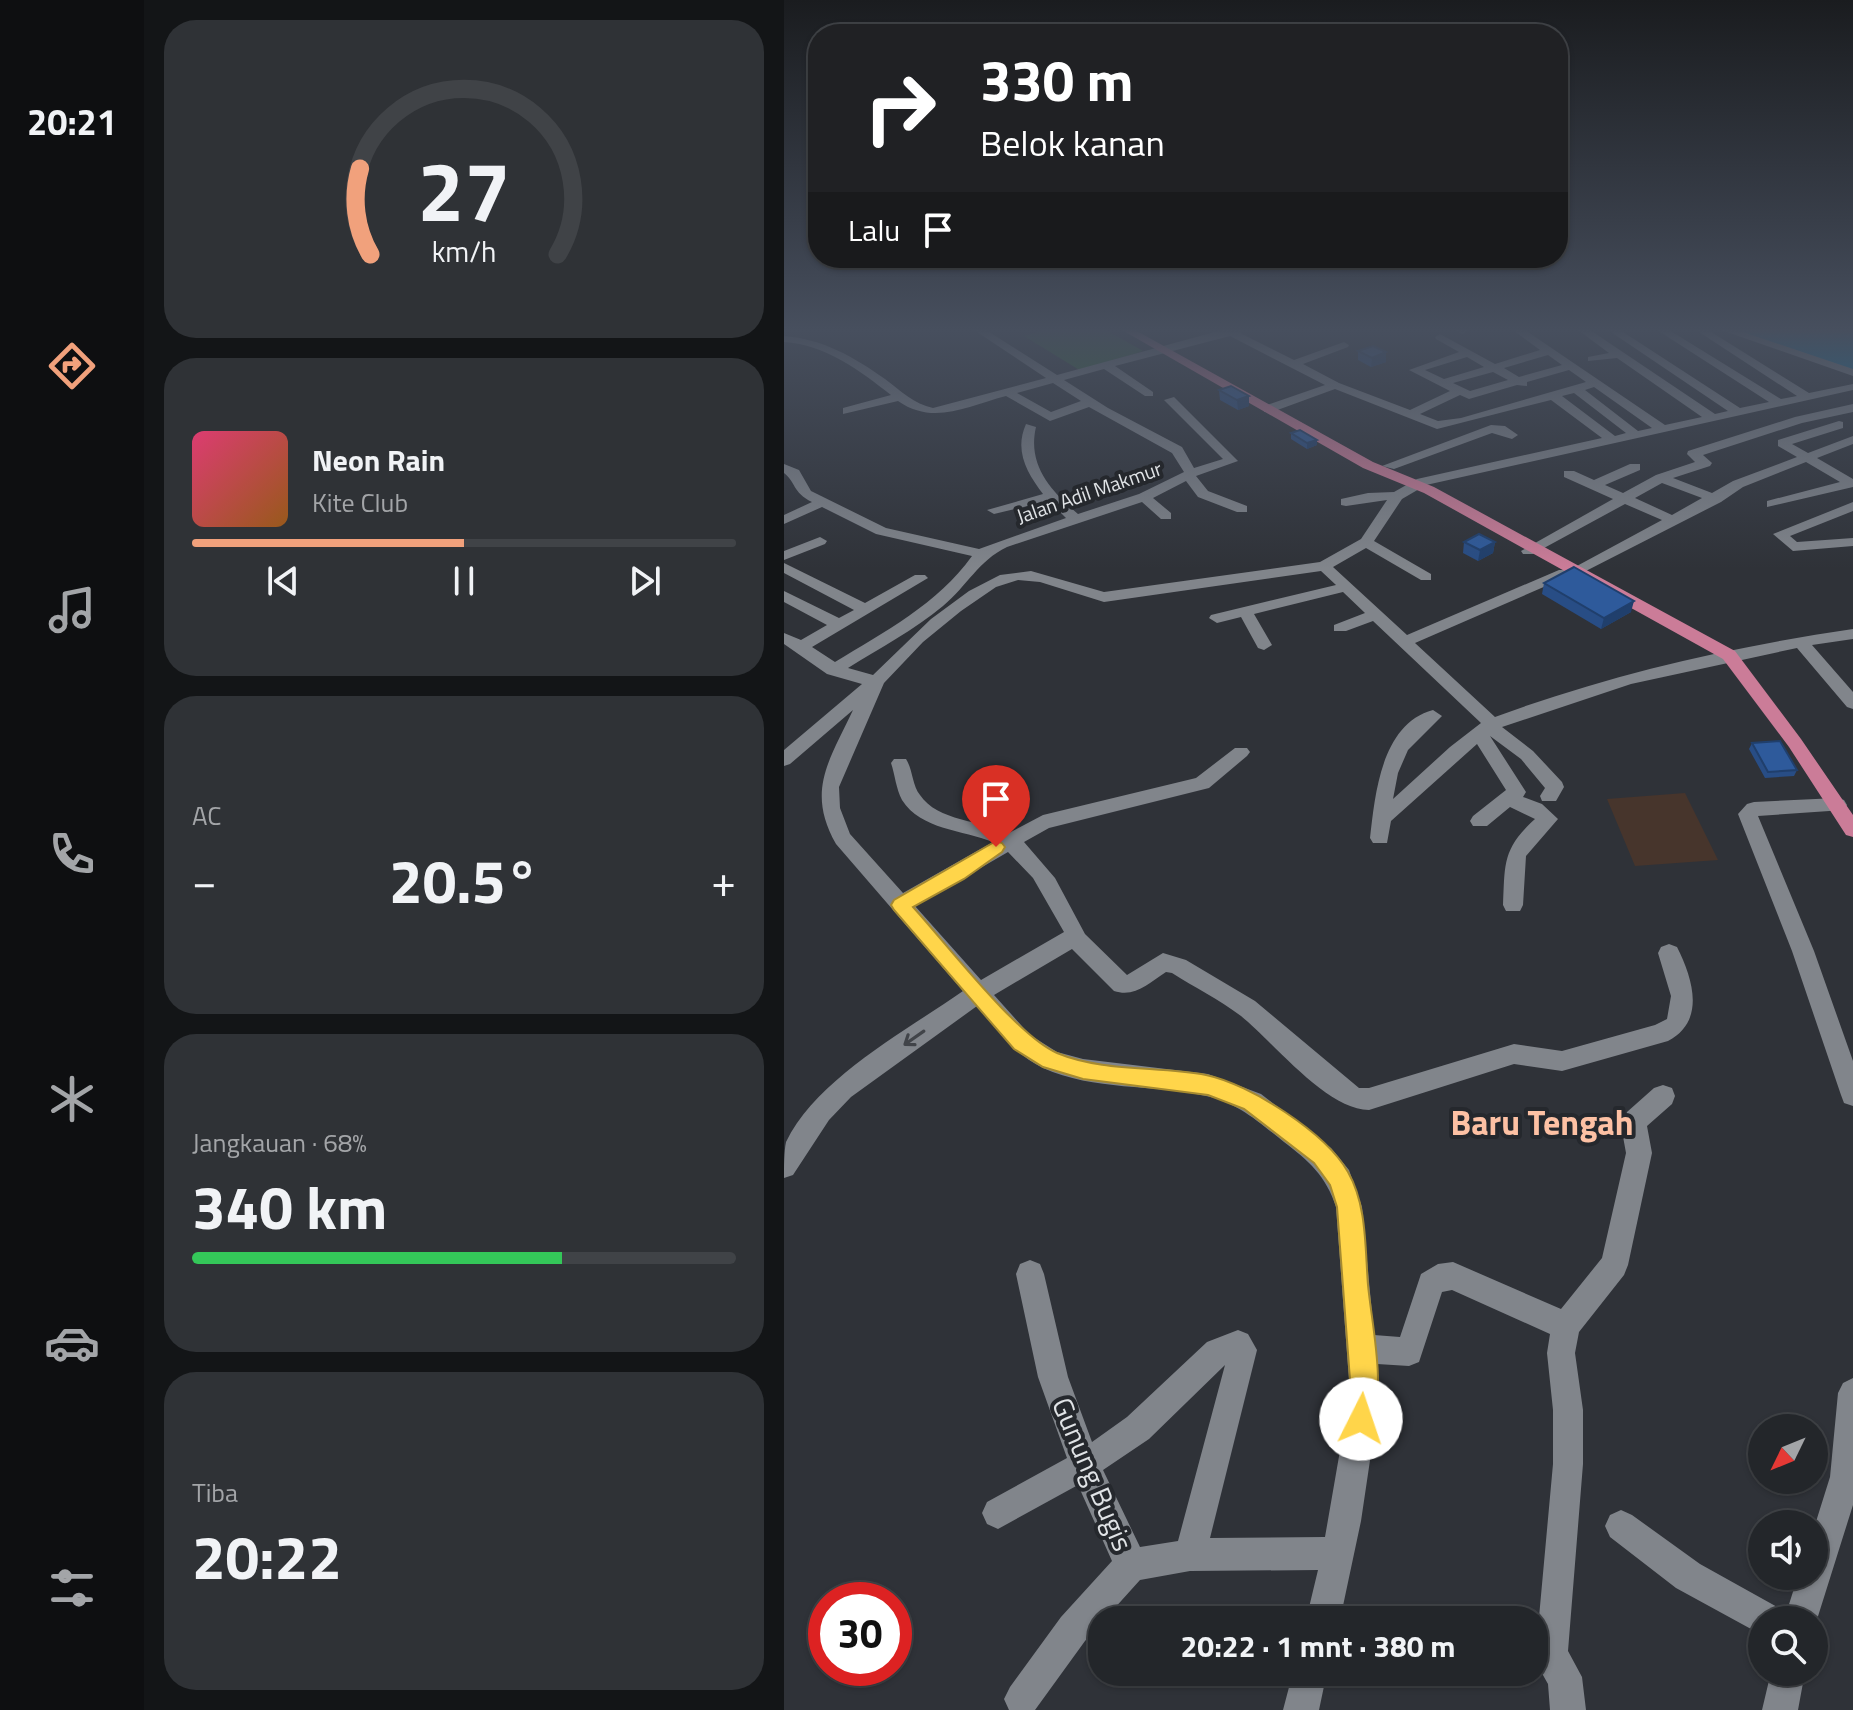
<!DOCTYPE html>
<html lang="id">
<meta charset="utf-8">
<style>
body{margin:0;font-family:"Titillium Web",sans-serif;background:#2f3236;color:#f1f3f6;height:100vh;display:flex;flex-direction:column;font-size:30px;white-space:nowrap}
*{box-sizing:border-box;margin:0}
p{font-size:26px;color:#a3a5a8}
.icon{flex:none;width:44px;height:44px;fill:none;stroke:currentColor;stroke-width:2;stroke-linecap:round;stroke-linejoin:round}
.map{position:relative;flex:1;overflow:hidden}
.panel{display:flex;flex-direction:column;gap:20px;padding:20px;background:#131517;width:640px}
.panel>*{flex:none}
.banner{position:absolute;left:24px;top:24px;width:760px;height:244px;border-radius:32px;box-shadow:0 2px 6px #0004,0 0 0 2px #404347;background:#202124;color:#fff;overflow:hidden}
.needle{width:52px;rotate:227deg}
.fabs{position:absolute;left:964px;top:1414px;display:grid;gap:16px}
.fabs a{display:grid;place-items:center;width:80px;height:80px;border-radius:50%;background:#23262a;box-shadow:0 2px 6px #0004,0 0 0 2px #404347;font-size:40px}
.speed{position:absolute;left:24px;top:1582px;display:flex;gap:16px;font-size:40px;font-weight:700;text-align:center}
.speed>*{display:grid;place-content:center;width:104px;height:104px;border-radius:50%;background:#23262a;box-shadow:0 2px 6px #0004,0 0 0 2px #404347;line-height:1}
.speed .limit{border:12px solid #d22;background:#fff;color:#111}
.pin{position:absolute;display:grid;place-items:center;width:68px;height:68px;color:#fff;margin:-82px -34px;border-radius:50% 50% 50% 0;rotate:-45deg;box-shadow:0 0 8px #0007}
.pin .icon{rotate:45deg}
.me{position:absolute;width:88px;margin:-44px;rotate:4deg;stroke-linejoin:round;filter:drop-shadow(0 0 6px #0008)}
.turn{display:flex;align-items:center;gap:28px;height:168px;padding:0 40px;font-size:36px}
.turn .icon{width:104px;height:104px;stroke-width:2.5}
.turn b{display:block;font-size:56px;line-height:68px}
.then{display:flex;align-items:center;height:76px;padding:0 40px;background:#0003;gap:16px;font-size:30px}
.big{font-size:60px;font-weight:700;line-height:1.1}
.panel .tile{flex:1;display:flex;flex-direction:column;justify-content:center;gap:12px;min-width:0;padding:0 28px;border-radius:32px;background:#2f3236}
.panel .dial{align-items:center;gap:0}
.dial svg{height:208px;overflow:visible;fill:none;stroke:#404347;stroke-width:7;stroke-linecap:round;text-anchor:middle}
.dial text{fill:#f1f3f6;stroke:none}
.song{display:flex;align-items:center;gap:24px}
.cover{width:96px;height:96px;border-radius:12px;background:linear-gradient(135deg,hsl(340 70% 55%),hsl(30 70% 35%))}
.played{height:8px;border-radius:4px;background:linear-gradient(90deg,#f1a17c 50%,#404347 50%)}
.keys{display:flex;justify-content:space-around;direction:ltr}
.heat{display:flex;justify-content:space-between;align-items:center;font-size:44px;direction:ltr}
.charge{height:12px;border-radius:6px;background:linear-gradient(90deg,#34c759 68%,#404347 0)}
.trip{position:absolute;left:304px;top:1606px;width:460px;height:80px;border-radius:32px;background:#23262a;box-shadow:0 2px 6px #0004,0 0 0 2px #404347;font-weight:700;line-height:80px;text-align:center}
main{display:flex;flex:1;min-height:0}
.tabs{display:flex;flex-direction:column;width:144px;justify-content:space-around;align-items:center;background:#0e0f11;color:#a3a5a8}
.tabs .icon{width:56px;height:56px}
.tabs .selected{color:#f1a17c}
.tabs b{font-size:36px;color:#f1f3f6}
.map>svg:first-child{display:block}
</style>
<main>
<nav class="tabs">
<b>20:21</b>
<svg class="icon selected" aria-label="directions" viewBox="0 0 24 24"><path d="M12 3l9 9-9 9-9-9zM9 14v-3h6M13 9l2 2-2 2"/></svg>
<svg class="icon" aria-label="music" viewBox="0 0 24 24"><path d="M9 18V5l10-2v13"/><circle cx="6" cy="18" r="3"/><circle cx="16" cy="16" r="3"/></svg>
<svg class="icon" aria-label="phone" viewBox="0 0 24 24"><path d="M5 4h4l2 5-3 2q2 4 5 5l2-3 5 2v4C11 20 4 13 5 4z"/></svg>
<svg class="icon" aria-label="climate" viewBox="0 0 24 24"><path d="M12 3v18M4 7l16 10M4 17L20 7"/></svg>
<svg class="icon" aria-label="car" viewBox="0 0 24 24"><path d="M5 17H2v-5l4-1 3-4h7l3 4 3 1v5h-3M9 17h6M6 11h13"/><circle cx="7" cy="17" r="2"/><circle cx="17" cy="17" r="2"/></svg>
<svg class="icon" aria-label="filters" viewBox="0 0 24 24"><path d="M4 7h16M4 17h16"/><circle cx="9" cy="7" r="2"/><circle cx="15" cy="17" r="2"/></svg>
</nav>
<section class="panel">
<div class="tile dial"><svg viewBox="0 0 100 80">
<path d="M14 69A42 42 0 1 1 86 69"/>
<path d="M14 69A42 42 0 0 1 10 36" stroke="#f1a17c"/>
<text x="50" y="56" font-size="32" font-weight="700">27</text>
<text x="50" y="72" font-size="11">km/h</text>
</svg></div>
<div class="tile">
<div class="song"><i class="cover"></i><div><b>Neon Rain</b><p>Kite Club</p></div></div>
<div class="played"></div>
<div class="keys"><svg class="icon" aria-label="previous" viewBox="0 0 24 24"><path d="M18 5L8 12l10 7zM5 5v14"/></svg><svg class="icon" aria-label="pause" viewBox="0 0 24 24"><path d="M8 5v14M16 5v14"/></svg><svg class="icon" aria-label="next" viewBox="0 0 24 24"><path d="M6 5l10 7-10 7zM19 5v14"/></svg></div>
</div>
<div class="tile"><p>AC</p>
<div class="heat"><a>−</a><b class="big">20.5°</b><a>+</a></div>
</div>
<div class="tile"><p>Jangkauan · 68%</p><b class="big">340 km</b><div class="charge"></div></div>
<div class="tile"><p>Tiba</p><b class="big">20:22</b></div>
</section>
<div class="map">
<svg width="1069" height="1710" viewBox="0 0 1069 1710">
<rect width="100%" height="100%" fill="#2f3238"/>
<path fill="#47352c" d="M901,793l33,67 -83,6 -28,-67z"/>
<path fill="#306733" d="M259,330h63l37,21 -62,20 -57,-35z"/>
<path fill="#0578ab" d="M950,330h119v42z"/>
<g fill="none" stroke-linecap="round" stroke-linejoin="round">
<path fill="#81858b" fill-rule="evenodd" d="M190,330h12l71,45 165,-45h21l-3,3 54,27 50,-18 5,3 -1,2 -45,17 36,19 71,27 40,-19 -41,-21 50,-18 -23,-13 -1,-2 5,-3 55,30 45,-14 -27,-20h12l140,95 37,-8 -85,-59 -29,3v-4l21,-4 -31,-23h12l125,84 13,-3 -120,-81h12l120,78 29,-6 -112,-72h12l112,69 16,-3 -101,-66h12l101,63 44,-9v6l-427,95 -24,14 -28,42 57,33v6h-10l-55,-32 -33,19 74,68 152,-65h10v6l-154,67 80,74c116,-43 236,-70 358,-88v10l-41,6 41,47v17l-6,-2 -50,-59 -166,36 -129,43 31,24 29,31 2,5 -8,14h-14l-2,-5 5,-8 -24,-29 -31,-23 36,56 -3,5 19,7 16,15 -32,37 -3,49 -3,6h-14l-3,-6c2,-41 -1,-56 32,-86l-25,-12 -23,19h-14l-3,-5 3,-5 33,-26 -29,-46 -86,77 -4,22h-14l-3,-5c5,-43 11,-114 63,-128l9,6 -34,34 -10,23 -5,26 57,-52 31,-24 -108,-102 -27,10h-12v-6l31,-12 -22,-21 -89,22 18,31 -8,5 -6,-2 -17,-31 -24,6 -8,-5 2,-3 125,-30 -15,-14 -217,31 -64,-20 -22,-2 -22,7 -35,24 -38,31 -39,41 -45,104 1,21 10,26 53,59 90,-51c-30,-12 -72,-12 -91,-42 -6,-11 -7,-25 -11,-37l3,-4h12c7,11 6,26 14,36 17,26 62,26 89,38l34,-18 153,-37 39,-30h12l3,4 -3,4 -38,32 -160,40 -25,14 31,36 30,56 42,41 36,-22 23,7 69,41 104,87h10l145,-44 48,7 93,-26 12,-6 4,-23 -13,-43 3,-6 8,-3 8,3c16,32 29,74 -9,94l-106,30 -48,-7 -145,46c-42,0 -95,-67 -128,-94 -21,-16 -47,-29 -69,-43l-6,-1c-17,11 -31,26 -52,19l-42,-42 -78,46 36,40 27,17 26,7 125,15 53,20 70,54 18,22 13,37 12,128 26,2 21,-63 17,-10 15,-2 108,47 41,-51 24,-105 -4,-22 5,-19 27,-24 9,-3 9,3 3,8 -3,8 -25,22 5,27 -24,112 -4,10 -45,57 -4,21 8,57v54l-15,187 14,26 4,33h-36l-2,-26 -13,-23 18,-197v-54l-6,-57 3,-19 -98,-44 -10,2 -23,70 -10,4 -32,-2 3,29 -19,128 -21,99h-34l12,-50 -128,1 -50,9 -55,61 -50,69h-26l-5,-11 6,-12 51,-70 51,-56 -34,-76 -80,44 -11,-5 -5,-11 5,-11 80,-44 -29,-81 -22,-103 4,-10 10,-4 10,4 4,10 24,103 24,65 35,-25 80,-75 31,-12 10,4 9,16 -47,188 115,-1 25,-144 -14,-186c-10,-31 -27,-46 -52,-65 -24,-19 -47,-40 -78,-46 -53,-12 -112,-5 -163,-28 -28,-13 -46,-39 -66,-62l-126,91 -22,23 -36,55 -9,3c0,-11 0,-27 2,-36 31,-64 120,-111 177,-151l-127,-147c-30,-53 -7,-83 17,-134l-63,54 -6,2v-16l78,-66 -35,-10 -43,-30v-11l17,7 26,-15 -43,-23v-11l55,27 15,-8 -70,-37v-10l81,40 50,-28h10l3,3 -116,69 23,15c49,-30 103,-58 137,-106l-96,-22 -54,-27 -38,17v-9l28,-13c-20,-10 -16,-20 -28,-29v-9l15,6 12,21 75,37 93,21 87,-31 -17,-17 -55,13 -7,-4 56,-16c-16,-21 -29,-43 -17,-70l10,3c-9,38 15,64 42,87l61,-20 45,-22 -12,-19 -83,-46 -39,14 -44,-25c-39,10 -72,30 -108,5l-55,13v-6l48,-13c-32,-25 -65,-50 -107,-53v-6c39,3 70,21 101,43 16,12 29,25 48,29l113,-30zM446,336l95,49 -61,21v6h8l63,-23 102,40 114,-29 51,38 -185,41 -23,13 -26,1 -27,6v6l5,1 41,-6 -26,39 -41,23 -216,30 -73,-21 -31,4 -31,16 -38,28 -58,56 -25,-7c32,-20 66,-38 95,-62 25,-21 35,-45 64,-59l135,-45 19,17h10v-6l-18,-15 33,-17 12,16 39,15h10v-6l-39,-15 -12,-15 42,-15 -64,-64 -10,3 59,59 -29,9 -12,-21 -74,-39 -44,-28 40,-11 41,27h8v-4l-38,-26zM764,355l14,10 -43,12 -15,-9zM683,357l17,10 -40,12 -19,-9zM785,370l17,12 -125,36 -23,3 -18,-7 40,-19 9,4 48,-14 10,1v-4zM709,372l15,8 -38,11 -17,-8zM269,383l28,18 -30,11 -34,-19zM810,387l58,41 -14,3 -53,-41zM790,393l52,40 -11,3 -53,-40zM224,852l25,26 31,54 -83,48 -66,-74zM441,1365l-47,176 -38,6 -37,-77 46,-31z
M671,330h12v1l-5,3z
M937,330h16l116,39v7z
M1069,404v8l-51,11 -99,32 9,8 -2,3 -37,12 39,15 21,-12 64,-24 -19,-11v-6l61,-19 4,1v6l-51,16 16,9 45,-17v8l-36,14 36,21v8l-86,20v-6l73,-19 -34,-20 -63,25 -22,15 -141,72 -7,-4 2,-3 87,-47 -37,-16 -92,50h-10l-2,-3 92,-52 -49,-22v-6h10l20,9 36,-16h10v6l-35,15 18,8 33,-18 39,-13 -8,-8 1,-3 107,-34zM878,483l40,15 -30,17 -37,-17z
M707,425l14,1 13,9 -6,4 -20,-6 -98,36 -12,-3z
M1069,502v9l-63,25 7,6 56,-4v8l-60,5 -20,-17z
M36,537l7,4 -2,3 -41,16v-9z
M1053,798l7,2 3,5 -3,5 -86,6 56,135 39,110v45l-9,-3 -3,-8 -49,-144 -54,-137 9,-10 7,-2z
M1069,1378v127l-39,124v-9h-30l14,-44h16v-48l16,-51 8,-84 5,-10z
M837,1510l11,5 68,49 79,44 5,12h-22v15l-86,-47 -66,-51 -5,-11 5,-11z
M509,1672h34l-8,38h-36z
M987,1672h34l-7,38h-36z"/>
<path fill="#cb7c98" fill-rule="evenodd" d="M338,330h13l238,132 61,25 301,164 66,88 52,76v22l-7,-2 -57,-88 -66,-88 -299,-166 -61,-25z"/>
</g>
<path fill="#284d85" d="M574,351l28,1v10l-15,5 -13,-7z
M435,390l30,6v10l-11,4 -18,-10z
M507,433l26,12 -10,4 -16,-10z
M680,542h31l-2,11 -15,8 -15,-8z
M760,583l87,29 -30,17 -59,-35z
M968,743l45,27 -3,6 -29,2 -16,-29z"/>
<path fill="#203f6c" d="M602,352v10l-15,5 1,-9z
M465,396v10l-11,4 -1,-10z
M533,440v5l-10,4v-6z
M711,542l-2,11 -15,8 2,-11z
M850,601l-3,11 -30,17 3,-11z"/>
<path fill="#2e5a9b" stroke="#203f6c" stroke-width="2" d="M589,346l13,6 -14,6 -14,-7z
M447,386l18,10 -12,4 -18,-10z
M516,430l17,10 -10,3 -16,-10z
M695,534l16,8 -15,8 -16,-8z
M790,567l60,34 -30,17 -60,-35z
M996,741l17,29 -29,2 -16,-29z"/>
<defs><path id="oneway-shaft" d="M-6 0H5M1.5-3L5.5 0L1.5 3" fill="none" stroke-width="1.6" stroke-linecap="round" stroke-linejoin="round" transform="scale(2)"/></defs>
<use stroke="#414449" href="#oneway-shaft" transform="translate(130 1038) rotate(145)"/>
<linearGradient id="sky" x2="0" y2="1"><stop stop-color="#1a1c1f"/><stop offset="0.58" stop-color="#474f5e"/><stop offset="1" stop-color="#474f5e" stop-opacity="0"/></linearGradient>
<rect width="1069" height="569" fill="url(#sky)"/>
<path fill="#ffd54a" stroke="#a68a30" stroke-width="2" d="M212,841l6,2 3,4 -3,5 -38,27 -51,28c33,36 104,129 144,146 46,19 101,13 149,22 44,9 120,58 142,97 19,33 17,76 20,113 4,42 19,104 2,143l-9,4 -10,-4 -4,-9 4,-26 -14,-186 -7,-22 -16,-22 -70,-54 -36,-14 -125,-16 -40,-12 -29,-18 -120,-139 -3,-5 3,-5z"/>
<g text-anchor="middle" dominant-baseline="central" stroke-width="8" stroke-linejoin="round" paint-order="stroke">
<g font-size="20" fill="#e0e3e6" stroke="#25282d">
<text transform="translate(305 492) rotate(-19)">Jalan Adil Makmur</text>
</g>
<g font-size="28" fill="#e0e3e6" stroke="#25282d">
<text transform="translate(309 1474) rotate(67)">Gunung Bugis</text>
</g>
<g font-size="34" font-weight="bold" fill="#fdc1a4" stroke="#25282d">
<text x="758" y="1122">Baru Tengah</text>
</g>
</g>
</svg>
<div class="fabs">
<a><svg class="needle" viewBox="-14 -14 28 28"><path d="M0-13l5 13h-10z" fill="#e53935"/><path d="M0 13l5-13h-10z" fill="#a3a5a8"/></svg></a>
<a><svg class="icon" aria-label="sound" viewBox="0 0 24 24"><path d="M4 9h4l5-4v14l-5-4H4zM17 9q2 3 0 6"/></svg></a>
<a><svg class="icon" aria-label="search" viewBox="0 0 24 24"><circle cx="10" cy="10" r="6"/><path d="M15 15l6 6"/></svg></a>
</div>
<div class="speed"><div class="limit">30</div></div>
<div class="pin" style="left:212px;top:847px;background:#d93025"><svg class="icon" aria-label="arrive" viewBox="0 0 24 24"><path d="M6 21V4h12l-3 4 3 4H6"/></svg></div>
<svg class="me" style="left:577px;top:1419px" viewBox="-20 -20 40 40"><circle r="19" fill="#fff"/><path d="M0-13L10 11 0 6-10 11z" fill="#ffd54a"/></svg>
<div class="trip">20:22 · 1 mnt · 380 m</div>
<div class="banner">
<div class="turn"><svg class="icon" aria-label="right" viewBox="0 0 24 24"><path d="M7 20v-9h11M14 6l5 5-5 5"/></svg><div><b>330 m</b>Belok kanan</div></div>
<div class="then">Lalu<svg class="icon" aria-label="arrive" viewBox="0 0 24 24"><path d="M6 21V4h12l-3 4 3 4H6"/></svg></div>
</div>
</div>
</main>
